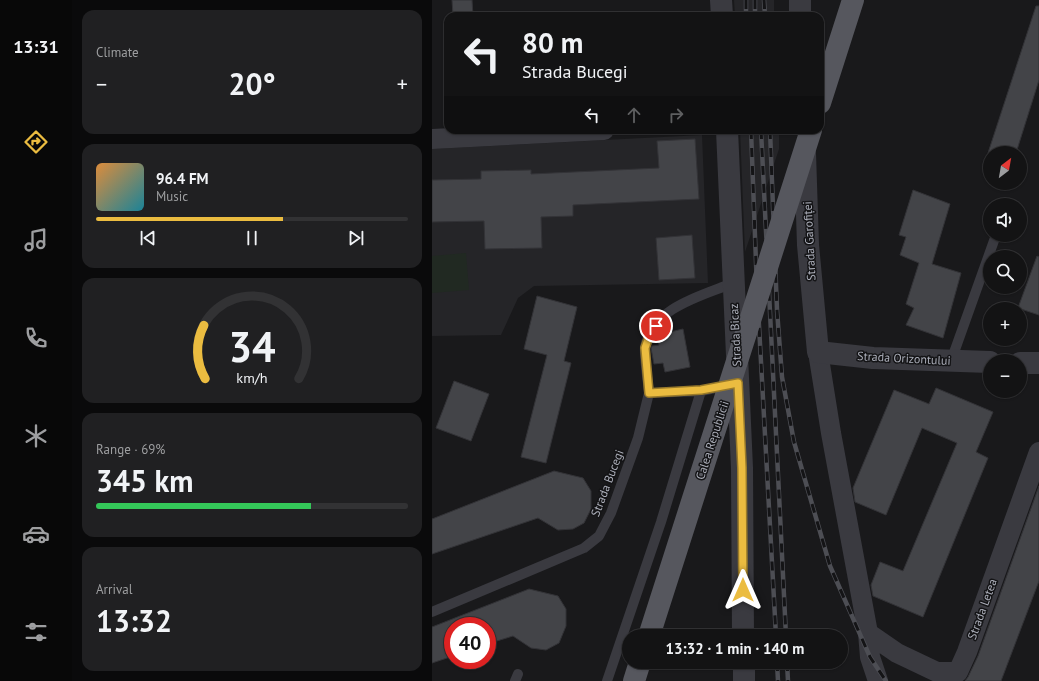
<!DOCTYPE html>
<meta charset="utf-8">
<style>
body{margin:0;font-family:"PT Sans",sans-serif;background:#202022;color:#f1f3f6;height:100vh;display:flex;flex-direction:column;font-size:15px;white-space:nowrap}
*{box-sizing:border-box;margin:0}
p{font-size:13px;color:#9d9ea0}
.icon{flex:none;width:22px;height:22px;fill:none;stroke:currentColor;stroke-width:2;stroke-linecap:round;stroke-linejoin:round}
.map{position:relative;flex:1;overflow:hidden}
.panel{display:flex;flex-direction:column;gap:10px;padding:10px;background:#0a0a0b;width:360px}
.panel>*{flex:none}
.guide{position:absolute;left:12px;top:12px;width:380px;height:122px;border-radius:12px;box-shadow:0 1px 3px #0004,0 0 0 1px #323234;background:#131314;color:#f1f3f6;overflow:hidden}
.needle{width:26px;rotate:31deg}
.buttons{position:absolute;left:551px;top:146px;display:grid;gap:8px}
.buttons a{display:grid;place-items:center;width:44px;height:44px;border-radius:50%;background:#131314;box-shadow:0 1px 3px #0004,0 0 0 1px #323234;font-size:20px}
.speed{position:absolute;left:12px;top:617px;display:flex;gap:8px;font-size:20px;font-weight:700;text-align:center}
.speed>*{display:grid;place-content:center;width:52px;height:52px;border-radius:50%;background:#131314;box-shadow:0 1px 3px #0004,0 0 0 1px #323234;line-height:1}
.speed .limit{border:6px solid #d22;background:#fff;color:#111}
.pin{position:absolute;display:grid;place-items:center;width:34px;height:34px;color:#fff;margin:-17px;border:2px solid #fff;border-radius:50%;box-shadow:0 1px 4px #0007}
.me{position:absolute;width:44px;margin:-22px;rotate:0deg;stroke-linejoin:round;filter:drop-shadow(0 0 3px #0008)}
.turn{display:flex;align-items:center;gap:14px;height:84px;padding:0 12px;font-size:18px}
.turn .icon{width:52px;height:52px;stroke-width:2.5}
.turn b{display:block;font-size:28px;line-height:34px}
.lanes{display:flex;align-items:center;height:38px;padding:0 12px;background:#0003;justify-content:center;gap:20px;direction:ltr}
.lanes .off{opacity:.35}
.big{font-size:30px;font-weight:700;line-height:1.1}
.panel .tile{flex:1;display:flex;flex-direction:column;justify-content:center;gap:6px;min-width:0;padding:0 14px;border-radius:12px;background:#202022}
.panel .dial{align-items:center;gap:0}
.dial svg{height:104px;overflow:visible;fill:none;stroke:#323234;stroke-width:7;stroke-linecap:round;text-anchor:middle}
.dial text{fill:#f1f3f6;stroke:none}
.song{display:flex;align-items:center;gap:12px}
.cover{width:48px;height:48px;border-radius:6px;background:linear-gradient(135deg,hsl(30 70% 55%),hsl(190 70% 35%))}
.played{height:4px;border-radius:2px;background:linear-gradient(90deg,#ebbc40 60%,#323234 60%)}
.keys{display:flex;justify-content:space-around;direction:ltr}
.heat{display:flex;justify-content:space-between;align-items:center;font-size:22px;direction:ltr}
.charge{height:6px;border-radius:3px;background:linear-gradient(90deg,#34c759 69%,#323234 0)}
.trip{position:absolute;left:190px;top:629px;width:226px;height:40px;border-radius:20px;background:#131314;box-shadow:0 1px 3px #0004,0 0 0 1px #323234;font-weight:700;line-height:40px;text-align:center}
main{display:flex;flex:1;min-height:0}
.tab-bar{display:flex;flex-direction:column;width:72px;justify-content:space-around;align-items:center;background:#080808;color:#9d9ea0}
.tab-bar .icon{width:28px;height:28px}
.tab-bar .current{color:#ebbc40}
.tab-bar b{font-size:18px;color:#f1f3f6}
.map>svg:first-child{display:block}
</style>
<main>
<nav class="tab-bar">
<b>13:31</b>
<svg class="icon current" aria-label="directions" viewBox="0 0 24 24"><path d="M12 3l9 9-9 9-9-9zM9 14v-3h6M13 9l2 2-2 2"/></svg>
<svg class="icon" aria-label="music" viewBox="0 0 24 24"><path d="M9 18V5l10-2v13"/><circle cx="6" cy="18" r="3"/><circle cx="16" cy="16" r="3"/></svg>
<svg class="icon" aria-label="phone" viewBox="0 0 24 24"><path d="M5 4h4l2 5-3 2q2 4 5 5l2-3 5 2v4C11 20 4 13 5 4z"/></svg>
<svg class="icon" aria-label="climate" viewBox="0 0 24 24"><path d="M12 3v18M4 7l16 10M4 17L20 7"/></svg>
<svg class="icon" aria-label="car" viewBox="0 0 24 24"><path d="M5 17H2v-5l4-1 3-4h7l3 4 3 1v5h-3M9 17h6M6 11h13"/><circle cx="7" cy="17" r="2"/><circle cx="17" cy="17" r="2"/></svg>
<svg class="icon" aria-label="filters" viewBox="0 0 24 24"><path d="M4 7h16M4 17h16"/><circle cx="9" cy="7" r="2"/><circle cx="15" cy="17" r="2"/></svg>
</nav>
<section class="panel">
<div class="tile"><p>Climate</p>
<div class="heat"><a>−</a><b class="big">20°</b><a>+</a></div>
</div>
<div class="tile">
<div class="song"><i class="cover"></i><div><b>96.4 FM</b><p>Music</p></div></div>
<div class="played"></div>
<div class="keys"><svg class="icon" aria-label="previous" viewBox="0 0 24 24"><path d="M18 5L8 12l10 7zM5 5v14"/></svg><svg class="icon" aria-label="pause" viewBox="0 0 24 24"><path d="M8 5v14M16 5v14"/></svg><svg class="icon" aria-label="next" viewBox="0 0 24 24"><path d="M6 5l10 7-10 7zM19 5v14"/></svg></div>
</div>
<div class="tile dial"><svg viewBox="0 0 100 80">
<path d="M14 69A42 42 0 1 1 86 69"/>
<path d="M14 69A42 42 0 0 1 13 28" stroke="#ebbc40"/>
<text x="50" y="56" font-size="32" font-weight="700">34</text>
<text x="50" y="72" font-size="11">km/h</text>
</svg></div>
<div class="tile"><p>Range · 69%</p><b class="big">345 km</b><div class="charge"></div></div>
<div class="tile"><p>Arrival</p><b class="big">13:32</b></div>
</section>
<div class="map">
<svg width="607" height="681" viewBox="0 0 607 681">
<rect width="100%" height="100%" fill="#19191b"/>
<path fill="#252528" d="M302,0h40v16h-39z
M308,130h39v19l-34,103z
M270,135l6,148 -174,3 -16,12 -17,37 -69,1v-187z"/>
<path fill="#212922" d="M34,253l3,37 -37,3v-37z"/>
<path fill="#434448" stroke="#333337" d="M20,0h20l1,16h-20z
M604,6h3v74l-23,73h-28z
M263,139l4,60 -126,6v11l-32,1 1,31 -57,1 -1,-28 -52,1v-42l49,-1v-8l50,-1v4l128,-6 -2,-27z
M481,190l37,14 -18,60 29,9 -18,65 -37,-13 8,-17 -8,-4 13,-41 -19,-8 6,-18 -7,-2z
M260,235l3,43 -36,2 -3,-42z
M605,256l2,1v58l-21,-7z
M105,296l40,11 -13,54 7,2 -25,100 -25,-6 26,-102 -23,-6z
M251,329l7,38 -25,5 -2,-9 -9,1 -3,-16 1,-2 7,-1 -2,-10z
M22,381l35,13 -18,47 -35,-13z
M504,388l57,24 -17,40 12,6 -65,159 -50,-21 -2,-11 9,-23 23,9 54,-128 -35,-15 -36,87 -31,-13 -2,-14 41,-98 35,14z
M122,471l29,7 8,13v18l-7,14 -11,6 -15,1 -20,-12 -106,36v-35z
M607,486v95l-38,100h-36l3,-4 10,-21z
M97,589l29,7 8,13v17l-7,17 -13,7 -15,-2 -18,-12 -26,8v-18h-34v30l-21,7v-36z"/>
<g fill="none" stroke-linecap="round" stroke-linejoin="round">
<path stroke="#3a3a40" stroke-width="10" d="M519,361l45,-126
M217,393c-1,-11 -5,-37 -4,-46 8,-40 56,-51 88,-64
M0,612l152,-64 15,-12 12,-23 27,-75 11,-45 52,-2 29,-6
M83,681l3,-7
M175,681l54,-159 40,-131"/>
<path stroke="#3a3a40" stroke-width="20" d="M0,139l172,-9
M386,352l13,81 37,200 29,20 40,19h21l9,-20 72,-200
M436,633l2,24 8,24"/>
<path stroke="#3a3a40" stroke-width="22" d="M289,0l1,16
M368,0v16
M295,130l15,338 1,168
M373,153l3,92 10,107 55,6 117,4
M588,363h19
M312,662v19"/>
<path stroke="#56575e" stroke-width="22" d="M388,103l33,-103
M202,681l6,-19"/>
<defs>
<path id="rail" d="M314,0v16
M323,0v16
M332,0l1,16
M319,130l6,159 19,347
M329,130l25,506
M338,130l7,180 5,67 12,65 36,124 40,91 16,24
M345,662l1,19
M355,662l1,19"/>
</defs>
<use href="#rail" stroke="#4d4e54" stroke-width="4.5"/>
<use href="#rail" stroke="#141416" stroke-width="3" stroke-dasharray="9" stroke-linecap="butt"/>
<path stroke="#56575e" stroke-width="22" d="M217,636l162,-506"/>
</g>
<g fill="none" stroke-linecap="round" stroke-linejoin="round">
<defs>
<path id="route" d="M224,326l-6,8 -5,14 4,45 52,-3 37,-7 4,85 1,122"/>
</defs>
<use href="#route" stroke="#997a2a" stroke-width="10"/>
<use href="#route" stroke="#ebbc40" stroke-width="7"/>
</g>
<g text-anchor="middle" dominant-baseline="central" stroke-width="3" stroke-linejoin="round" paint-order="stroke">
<g font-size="12" fill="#acafba" stroke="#141416">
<text transform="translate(377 241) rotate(-93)">Strada Garofiței</text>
<text transform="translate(303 335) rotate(-93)">Strada Bicaz</text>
<text transform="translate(472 358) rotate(3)">Strada Orizontului</text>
<text transform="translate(280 440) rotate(-72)">Calea Republicii</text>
<text transform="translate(175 483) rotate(-69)">Strada Bucegi</text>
<text transform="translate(550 609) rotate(-70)">Strada Letea</text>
</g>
</g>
</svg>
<div class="buttons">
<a><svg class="needle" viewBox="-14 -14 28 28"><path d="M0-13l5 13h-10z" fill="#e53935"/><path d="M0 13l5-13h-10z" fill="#9d9ea0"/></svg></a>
<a><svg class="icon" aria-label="sound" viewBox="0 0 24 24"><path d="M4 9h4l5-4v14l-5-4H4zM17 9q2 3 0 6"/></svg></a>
<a><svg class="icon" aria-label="search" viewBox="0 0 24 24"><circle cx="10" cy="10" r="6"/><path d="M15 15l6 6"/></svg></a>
<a>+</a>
<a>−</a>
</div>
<div class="speed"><div class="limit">40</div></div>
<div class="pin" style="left:224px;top:326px;background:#d93025"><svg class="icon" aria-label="arrive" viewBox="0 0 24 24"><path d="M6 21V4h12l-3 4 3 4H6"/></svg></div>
<svg class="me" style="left:311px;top:590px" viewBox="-20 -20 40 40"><path d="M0-17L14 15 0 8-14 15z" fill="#ebbc40" stroke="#fff" stroke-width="4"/></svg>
<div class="trip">13:32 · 1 min · 140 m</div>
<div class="guide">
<div class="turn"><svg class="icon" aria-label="left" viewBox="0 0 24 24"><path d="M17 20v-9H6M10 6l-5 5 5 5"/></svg><div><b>80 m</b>Strada Bucegi</div></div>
<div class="lanes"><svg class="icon" aria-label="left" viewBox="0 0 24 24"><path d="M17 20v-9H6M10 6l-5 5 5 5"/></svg><svg class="icon off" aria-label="ahead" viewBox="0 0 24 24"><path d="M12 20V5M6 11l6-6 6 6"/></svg><svg class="icon off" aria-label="right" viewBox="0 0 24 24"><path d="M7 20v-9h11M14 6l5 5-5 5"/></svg></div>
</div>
</div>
</main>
